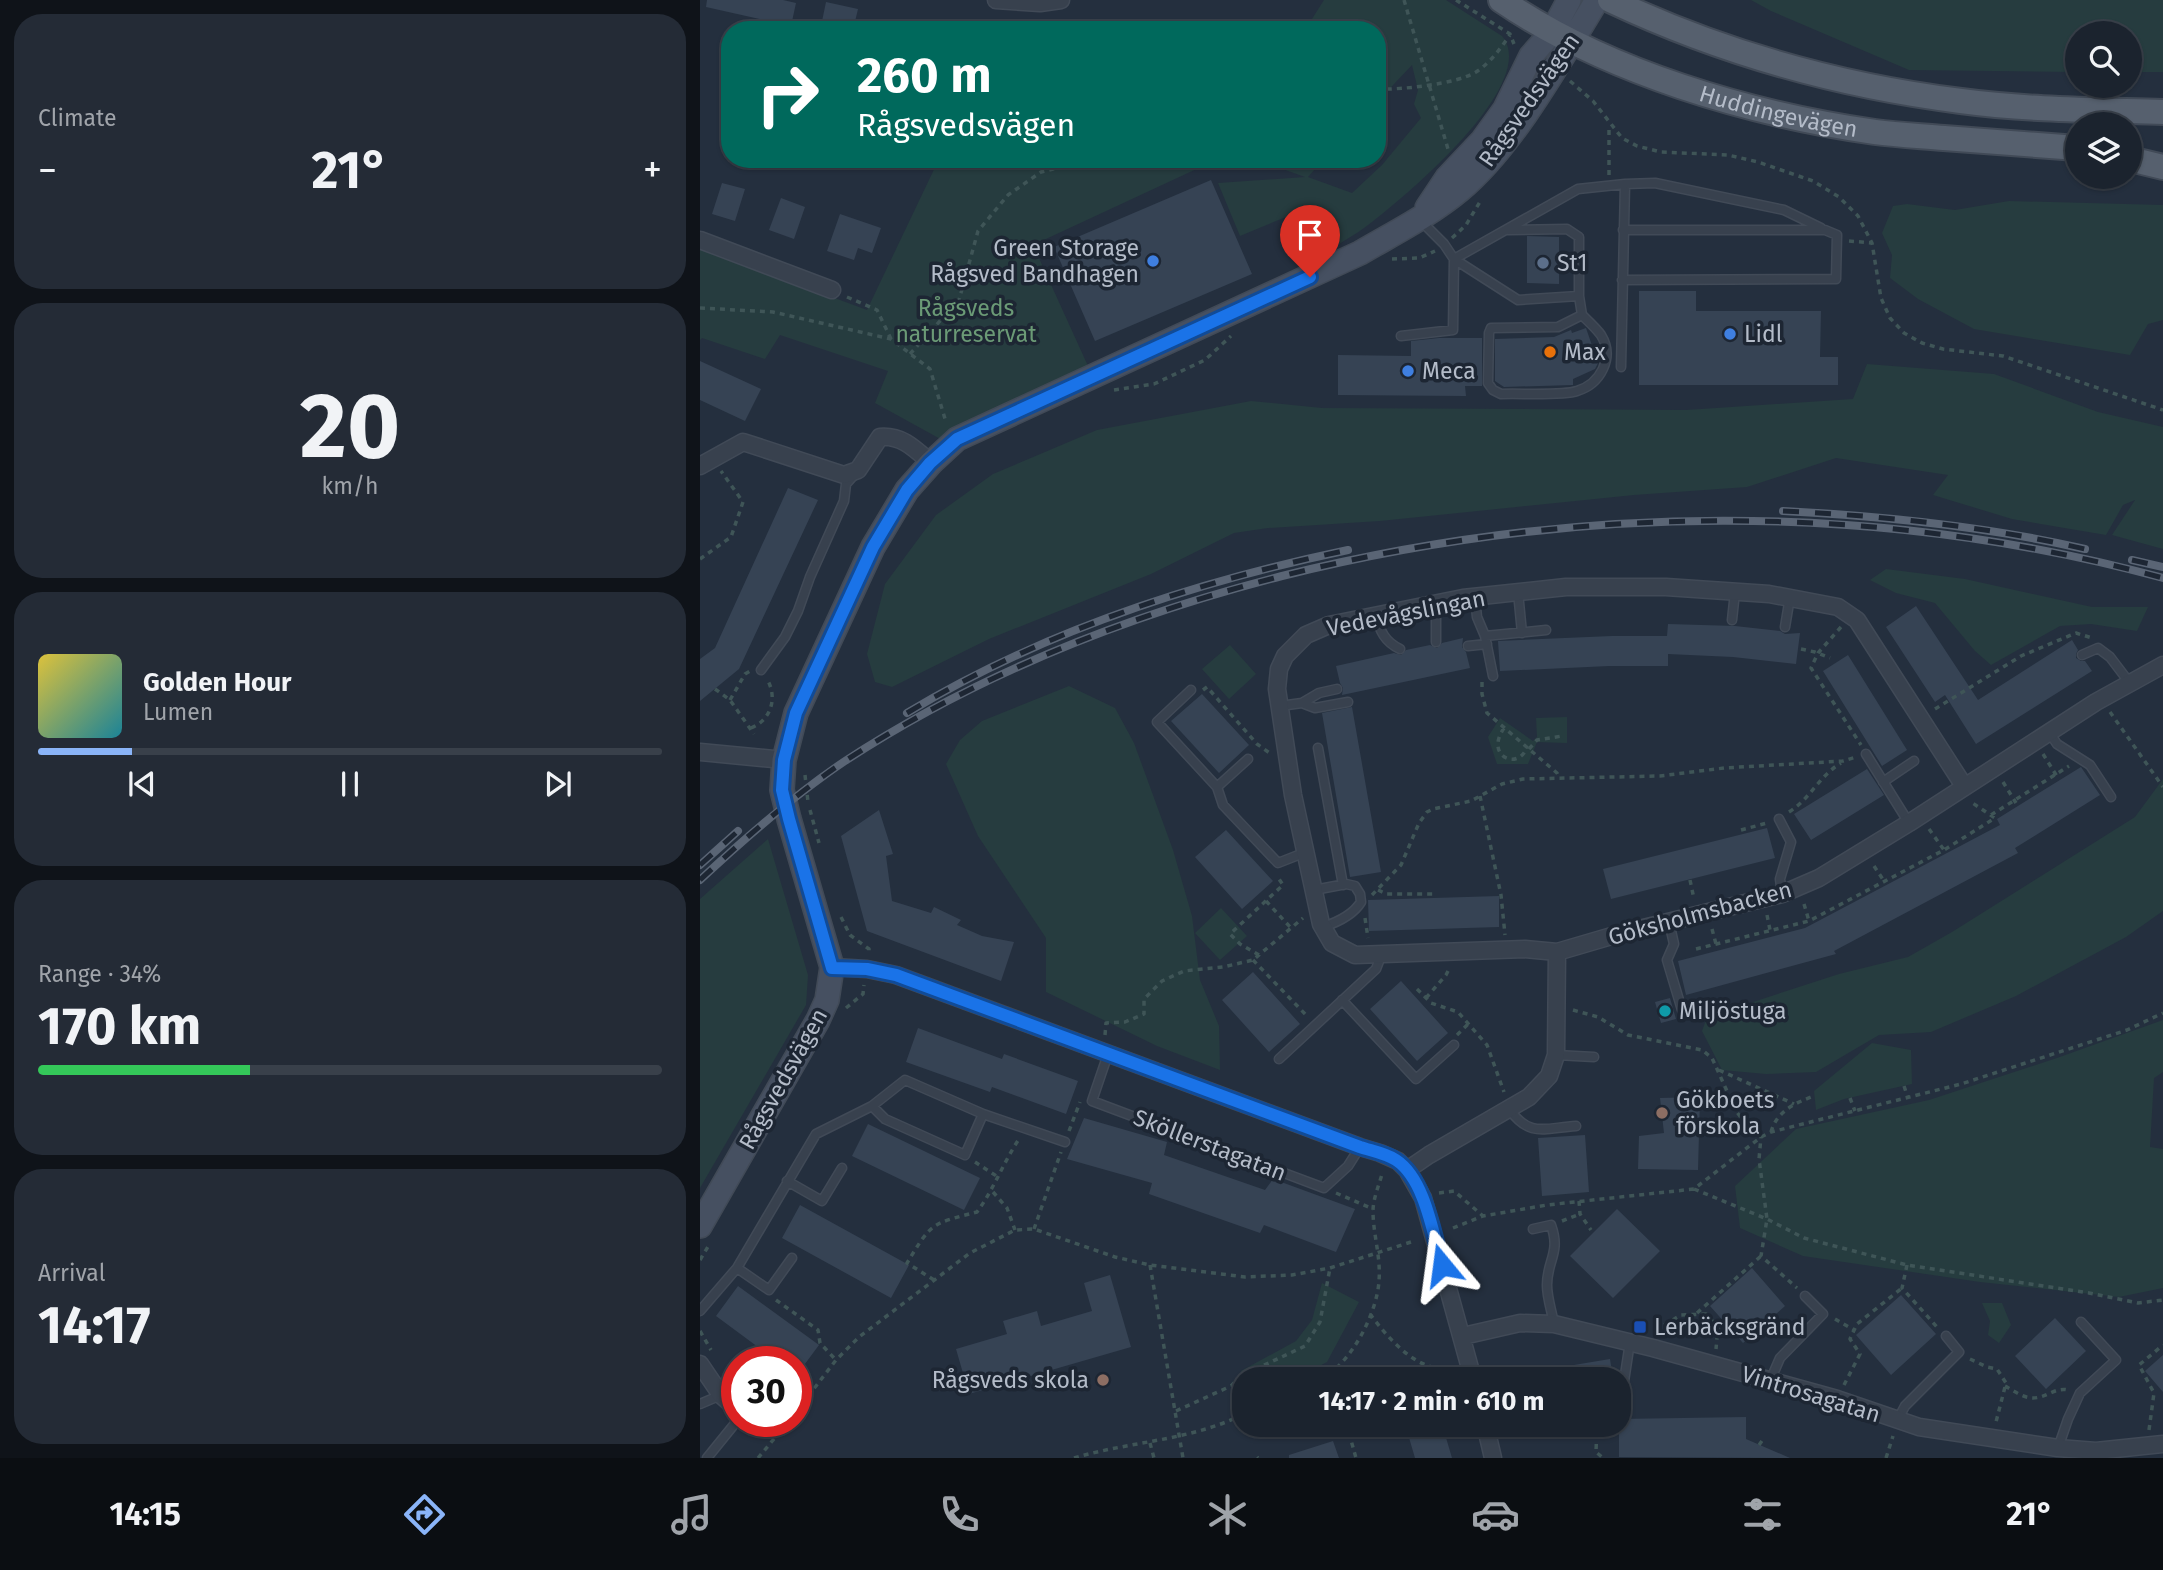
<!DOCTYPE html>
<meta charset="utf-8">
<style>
body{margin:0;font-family:"Fira Sans",sans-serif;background:#242b36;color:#f1f3f6;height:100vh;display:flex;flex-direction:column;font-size:26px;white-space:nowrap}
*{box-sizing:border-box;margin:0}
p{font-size:23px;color:#a0a4aa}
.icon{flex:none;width:38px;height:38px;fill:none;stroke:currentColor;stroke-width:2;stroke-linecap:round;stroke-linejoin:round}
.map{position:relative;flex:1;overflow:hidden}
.side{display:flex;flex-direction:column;gap:14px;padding:14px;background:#0f1319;width:700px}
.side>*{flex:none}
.guide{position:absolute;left:21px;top:21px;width:665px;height:147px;border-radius:28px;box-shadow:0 2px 5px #0004,0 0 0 2px #39404a;background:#00695c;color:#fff;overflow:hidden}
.buttons{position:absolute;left:1365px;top:21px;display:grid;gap:14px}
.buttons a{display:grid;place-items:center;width:77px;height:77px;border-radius:50%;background:#1b232e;box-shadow:0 2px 5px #0004,0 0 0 2px #39404a;font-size:35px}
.speed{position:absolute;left:21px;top:1346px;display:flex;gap:14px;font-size:35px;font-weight:700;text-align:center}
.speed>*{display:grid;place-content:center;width:91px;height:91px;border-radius:50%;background:#1b232e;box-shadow:0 2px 5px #0004,0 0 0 2px #39404a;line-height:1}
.speed .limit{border:10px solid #d22;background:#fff;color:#111}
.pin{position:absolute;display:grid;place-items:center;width:60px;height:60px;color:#fff;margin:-72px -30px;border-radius:50% 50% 50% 0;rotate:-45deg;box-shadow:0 0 7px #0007}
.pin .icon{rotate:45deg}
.me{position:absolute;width:77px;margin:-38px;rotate:344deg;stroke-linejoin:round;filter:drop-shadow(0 0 5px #0008)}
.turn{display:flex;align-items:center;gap:24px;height:147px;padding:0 21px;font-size:32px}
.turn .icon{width:91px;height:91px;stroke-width:2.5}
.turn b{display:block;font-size:49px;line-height:60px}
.big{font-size:52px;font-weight:700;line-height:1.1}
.side .widget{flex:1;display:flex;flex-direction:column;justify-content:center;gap:10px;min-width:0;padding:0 24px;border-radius:28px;background:#242b36}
.side .dial{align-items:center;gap:0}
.dial b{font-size:91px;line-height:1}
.song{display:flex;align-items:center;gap:21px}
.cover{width:84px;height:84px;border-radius:10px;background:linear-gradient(135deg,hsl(50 70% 55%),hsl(190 70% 35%))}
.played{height:7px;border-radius:4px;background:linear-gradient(90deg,#8ab4f8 15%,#39404a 15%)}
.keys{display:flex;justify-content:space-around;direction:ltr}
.heat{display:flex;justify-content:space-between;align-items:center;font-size:38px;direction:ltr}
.charge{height:10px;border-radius:5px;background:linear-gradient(90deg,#34c759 34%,#39404a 0)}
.trip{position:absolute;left:532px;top:1367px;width:399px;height:70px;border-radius:28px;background:#1b232e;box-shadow:0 2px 5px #0004,0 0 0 2px #39404a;font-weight:700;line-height:70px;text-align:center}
.dock{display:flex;height:112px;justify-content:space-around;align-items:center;background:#0b0e12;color:#a0a4aa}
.dock .icon{width:49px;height:49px}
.dock .active{color:#8ab4f8}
.dock b{font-size:32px;color:#f1f3f6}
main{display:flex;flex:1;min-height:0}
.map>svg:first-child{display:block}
</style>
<main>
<section class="side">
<div class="widget"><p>Climate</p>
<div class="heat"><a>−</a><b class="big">21°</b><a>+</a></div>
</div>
<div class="widget dial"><b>20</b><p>km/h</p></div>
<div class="widget">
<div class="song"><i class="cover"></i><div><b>Golden Hour</b><p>Lumen</p></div></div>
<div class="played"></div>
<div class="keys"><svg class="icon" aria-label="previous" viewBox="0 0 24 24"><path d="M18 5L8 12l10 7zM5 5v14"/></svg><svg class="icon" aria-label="pause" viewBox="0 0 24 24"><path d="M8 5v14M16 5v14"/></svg><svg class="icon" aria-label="next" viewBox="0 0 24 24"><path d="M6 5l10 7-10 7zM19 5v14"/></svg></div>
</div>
<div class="widget"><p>Range · 34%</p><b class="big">170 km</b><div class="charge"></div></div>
<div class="widget"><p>Arrival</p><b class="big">14:17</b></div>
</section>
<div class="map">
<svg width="1463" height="1458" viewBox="0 0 1463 1458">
<rect width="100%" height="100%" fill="#242f3e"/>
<path fill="#263c3f" d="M624,0h122l56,36c39,47 -96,160 -130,186 -19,15 -40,26 -60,37l-2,-6 9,-5 -16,-38 -63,26 -22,-53 87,-6 -50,-18h69l-16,18 44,16 30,-28 39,-47 -7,-14 4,-14 -6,-25 -35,37v-72h-72z
M1051,0h412v72h-33v-39h-53v39l-168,-2 -138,-59z
M239,159h279l-185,86 55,121 -144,75 -69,-38 13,-32 -108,-36 -15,24 -63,-21 -2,2v-92l167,62z
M1309,201l154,4v115l-15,4 -18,31 -156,-26 -56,-30 -28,-21 2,-23 -10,-22 11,-27 14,-2 48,6z
M1167,364l127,10 104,38 65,15v122l-51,-14 23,-35 -12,5 -17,30 -94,-16 -79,-24 15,-20 -112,-17 -89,29 -113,8 -254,26 -112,7 -34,5 -83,41 -162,65 -97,48 -17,-5 -8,-28 18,-70 51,-69 57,-41 104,-44 154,-29 71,7 364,2 167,-11z
M1186,569l79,10 127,28h56l-11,24 -46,-7 -31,2 -69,39 -16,-14 -40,-48 -39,-10 -26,-13z
M530,645l26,29 -27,25 -27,-30z
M369,686l46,22 19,35 39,107 19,66 8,64 19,46 1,44 -63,-24 -111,-54v-54l-68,-102 -32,-72 14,-24 22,-19z
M867,717v26l-30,-1 -9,22h-31l-9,-27 12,-19 33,23 4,-4 -1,-19z
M1463,779v132l-37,26 -110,59 -85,36 -52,3 -63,37 -50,2 -44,-4 -20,-39 5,-14 132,-43 69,-17 44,-25 183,-115z
M68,839l40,136 -2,30 -106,183v-289z
M521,908l26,28 -27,24 -25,-27z
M1463,1020v52l-9,6 -4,69 13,2v139l-44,9 -139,-15 -177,-26 -63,-28 -5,-42 61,-57 133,-29 128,-42z
M1172,1043l39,7 1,34 -68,15 -28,11 -2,-19z
M622,1283l37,19 -32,60 -32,17h-51l-3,-8 55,-30 16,-21z
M1282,1303h20l9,22 -12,18 -11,-8 2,-14z"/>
<path fill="#364354" d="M7,0h76l13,3 -5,23 -85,-19z
M126,2l32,7 -5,21 -32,-4z
M511,180l41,94 -157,67 -41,-94z
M22,183l23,6 -10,32 -23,-7z
M81,198l24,9 -11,32 -25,-9z
M140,214l41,14 -9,25 -14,-5 -4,12 -27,-9z
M827,236l32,1v47l-32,-1z
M939,291h57v20h125l-1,46h18v28h-199z
M886,328l12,35 -3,6 -22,10v6l-69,2 -9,-6v-42l59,-2 17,-7 1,3z
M739,338h43v48h-17l1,10 -128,-1v-40l73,1v-15z
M0,361l61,28 -16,32 -45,-21z
M88,488l30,12 -79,169 -39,32v-42l15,-11z
M1216,606l62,94 94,-60 6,10 -2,4v4l5,3h4l7,10 -116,73 -31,-49 -10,7 -49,-75z
M968,624l67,2 45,5 5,3 15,-1 -4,31 -63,-7 -65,-3v12h-59l-109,5 -2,-30 114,-5h55z
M763,638l-1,9 4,5 4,16 -128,27 1,-7 -3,-5 -4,-17 58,-13 7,2 5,-5 24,-5 7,3 5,-5z
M1148,655l59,95 -25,16 -59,-95z
M502,694l47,51 -30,28 -48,-52z
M652,707l29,165 -31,5 -28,-164z
M1381,767l19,28 -85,53 3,5 -184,98 2,3 -150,41 -8,-34 127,-33 195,-103 -3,-6z
M1167,769l17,26 -73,45 -17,-26z
M179,810l14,44 -7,2 6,45 39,12 3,-6 27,13 -4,5 25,11 32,6 -13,39 -134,-50 -26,-95z
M1067,828l8,30 -164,41 -8,-30z
M526,830l47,51 -31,28 -47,-52z
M799,896v31l-130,4 -1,-31z
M553,972l47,52 -31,28 -47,-52z
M701,981l47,52 -31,28 -47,-52z
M970,998l6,21 -15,4 -6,-21z
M218,1028l84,31 2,-5 74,27 -12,33 -74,-27 -2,5 -84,-30z
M1000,1097l-2,73 -60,-1 1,-33 25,-3 -4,-35z
M384,1118l83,24 -3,13 101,35 8,-11 82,30 -19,43 -72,-27 -4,8 -111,-39 3,-11 -85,-24z
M168,1124l112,54 -16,32 -112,-54z
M885,1135l4,57 -47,4 -4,-58z
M100,1205l109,60 -18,33 -109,-60z
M917,1209l43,42 -47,47 -43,-42z
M1052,1268l33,38 -42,37 -33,-37z
M410,1275l21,72 -162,47 -13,-45 51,-15 -4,-13 34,-10 4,15 51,-15 -8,-28z
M38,1286l81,59 -23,31v-14h-18l-62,-46z
M1201,1295l35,39 -45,41 -35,-40z
M1355,1318l31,33 -40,38 -31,-33z
M1463,1355v37l-18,-21z
M910,1359l3,20h-75v-8z
M1046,1417v22l44,19 -171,-1v-38z
M705,1424h37l10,34h-37z
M633,1441l6,17h-50v-3z"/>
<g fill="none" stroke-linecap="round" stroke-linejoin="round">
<defs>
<path id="lane" d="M720,220l24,24 10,15 64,41 61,-4v-59l-12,-8 -58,1
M754,259l124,-70 47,-5 30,-1 129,27 37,18
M922,280l214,-1 1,-44 -12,-5h-202
M879,296l3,19 -24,12 -67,1 -2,5 -1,50 5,7 8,4c17,-1 62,2 76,-3 23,-7 38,-33 24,-56 -5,-7 -13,-14 -19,-20
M701,336l52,-6 1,-71
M921,367l4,-183
M818,592l4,41
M775,597l2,20 8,19 8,40
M736,603v39
M676,616c4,15 9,26 24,33
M1032,620l3,-28
M1085,627l5,-30
M785,636l61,-6
M768,646l19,-2
M1382,655l16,-7 12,9 19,25
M61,670l24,-33 13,-26 12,-34 34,-76 2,-17 8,-9
M491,690l-34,32 60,65 6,18 55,58 28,-11
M602,703l17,-10 18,-4
M580,706l22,-3 13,5 33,-6
M1349,732l8,12 33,21 21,32
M618,748l25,137
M1166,754l43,69
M1183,782l31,-21
M517,787l31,-28
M1079,819l12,23 -11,37 2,15
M614,890l32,-6 9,2 5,8 1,8c-8,13 -23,20 -38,25
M969,922l5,22 -7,16 15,50
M642,1000l74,79 38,-34
M408,1054l-16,47 232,87 24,-22 12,-19
M856,1055l38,2
M579,1059l97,-90 5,-13
M809,1109c21,29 35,19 67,17
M283,1114l82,28
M87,1181l35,20 20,-33
M833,1229l18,-4c10,28 -4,35 -4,60 0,13 5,27 7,39
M37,1268l32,22 23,-32
M0,1311l37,-43 79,-134 56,-28 13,13 80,36 18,-41 -78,-34 -33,26
M1070,1381l10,-23 43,-44 -18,-18
M919,1401h2l9,-59
M0,1404l21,-9
M1197,1421l8,-15 54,-54 -13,-16
M1358,1448l10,-29 12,-26 36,-33 -35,-38
M7,1458l30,-37"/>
<path id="street" d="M296,0l44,3 21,-3
M0,240l132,50
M0,466l43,-24 101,33 14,-5 22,-33c22,-2 35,12 51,26
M0,752l84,8
M857,952l-32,-3 -170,6 -23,-12 -11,-19 -28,-129 -16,-106 2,-20 6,-13 21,-21 23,-10 134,-27 103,-11h100l103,7 69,13 19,13 107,166
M132,967l35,2 29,6 464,172 20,6 18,8 9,9 16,28 50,181
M707,1170l22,-15 100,-58 20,-21 7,-21 1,-103 58,-17 167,-41 37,-16 90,-55 187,-121 67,-37
M763,1336l57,-13 34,1 99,24 184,51 82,28 139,21 38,3 67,-7
M0,1364l21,31 16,14
M785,1424l8,34"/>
<path id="secondary" d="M727,208l20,-30 35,-37 23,-32 26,-53 21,-24 17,-32
M0,1226l118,-206 9,-20 5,-33 -43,-148 -7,-29 2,-30 12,-47 77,-166 34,-57 24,-27 26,-24 403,-186c34,-20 70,-38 100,-63 53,-44 101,-131 137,-190"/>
<g id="primary">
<path id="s1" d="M801,0c105,72 249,114 374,132 23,3 46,4 69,6 45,3 89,7 133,10"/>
<path d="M910,0c110,52 231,86 351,101 67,9 135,9 202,11"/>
<path d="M1430,159l33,8"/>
</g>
</defs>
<use href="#lane" stroke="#414a57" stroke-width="11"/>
<use href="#street" stroke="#414a57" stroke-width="19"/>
<use href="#secondary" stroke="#414a57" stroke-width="26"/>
<use href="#primary" stroke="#414a57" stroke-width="28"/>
<path stroke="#3f5557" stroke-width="3.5" stroke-dasharray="5 5" stroke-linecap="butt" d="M704,0l44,149
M756,0l54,34 4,10
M870,81l23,20 29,37 15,8 24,6 67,3 30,7 55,19 26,16 19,19 14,27 9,55 9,20 14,15 18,10 21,6 60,7 160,54
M677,89c23,1 80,-5 99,-17 15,-10 24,-23 34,-37
M909,175v-49
M752,238l14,-13 15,-25
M1149,241l23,2
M692,259l27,-1 16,-7
M147,297l30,13 14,29
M0,308l73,4 118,27 39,30 16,53
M210,354l49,-54 19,-69 30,-36 33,-23 55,-13
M414,390l40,-6 51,-24 26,-24
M0,559l31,-22 12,-35 -22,-31
M1141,627l-23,26 -7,15 50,77
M1101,649l14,3 15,6
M782,682v12l5,19 70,60 2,4
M15,689l15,11 24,34
M503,690l4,-3 50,57 14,10
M30,700l15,-26 5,-3
M1235,709l86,-53 55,-23 16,5
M1410,712l53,75
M51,728c20,-8 27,-30 16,-49
M804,728c-20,29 15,43 23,19
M829,749l8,-9 25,-4
M1343,754l15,24
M105,775l3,27
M1303,782l13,21
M780,796l21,99 4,40
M110,810l9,33
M1089,812c22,-14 30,-36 52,-49
M1291,815l78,-49
M1229,829l15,21
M1041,830l26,-7
M1174,866l10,15
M990,880l4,19
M678,890l9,4h47
M672,895l29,-30 18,-42 8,-11 6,-3 38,-8 31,-17 21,-5 137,-3 64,-8 119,-7 13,-4
M566,901l25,27
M1104,904l5,17
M1067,915l3,15
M141,917l9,18 19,14v4
M665,918l3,20
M1012,929l4,15
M996,949l113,-28 135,-71 51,-32 -24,-16
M559,955l-19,-11 -10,-10 53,-49 -6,-9
M553,960l54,56
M717,989l14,14 27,9 29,33 17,47
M726,998l20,-23 4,-8
M146,1008l17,-14 1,-9
M873,1010l25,7 30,18 74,15 10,8 24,53 10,13 15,13 -2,22 8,60 -6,37 36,32
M405,1035l1,-12 19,-1 19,-8v-15l18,-18 22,-10 39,-4 30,-7 50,-42
M757,1035l11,-11
M1019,1070l75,34
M1204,1086l4,12
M1150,1098l5,13
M369,1131l11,-29
M1071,1132c6,-21 24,-29 43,-36
M275,1162l23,15
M994,1189l73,30 37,19 103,27 182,28 49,10 25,-3
M293,1192l14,16 8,22
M636,1193l37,16
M739,1193l15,-2 29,25
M879,1201l1,13 11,16
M862,1221l18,-7
M753,1228l30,-12 64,-11 147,-16 67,-52 10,-5 190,-48 166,-54 36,-17
M334,1229l27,-77
M0,1260l9,-15
M450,1265l33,193
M1207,1265l-5,23 35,39
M234,1280l-27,-17c25,-41 24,-39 70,-51 17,-23 26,-49 42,-73
M76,1300l42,30 2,13 16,17
M997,1313l64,-57
M670,1314c18,24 48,60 81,54
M1135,1319l19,11
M0,1331l11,19
M958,1332l1,-4 22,-13 25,-1 12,13 -2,22
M1270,1359l17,8 10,2 9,14 -10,39
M620,1379c31,-14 57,-66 59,-98 2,-24 -6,-47 -6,-70 0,-12 6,-26 9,-37
M1144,1385l16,-31 -10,-15 7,-15 45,-36
M1305,1386c9,5 18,12 28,12 13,0 22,-11 35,-8
M96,1398l11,1
M476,1411l55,-25 10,-10 64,-30 15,-24 10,-54
M96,1412l40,-52 23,-23 111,-84 45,-23 19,-1 81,28 35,8 95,12 47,-2 38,-7 81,-26
M897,1424l-1,28 7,6
M1449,1430l5,-37 -15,-28 24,-20
M649,1433l7,25
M450,1443l4,15
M1059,1445l5,-7
M557,1457l1,1
M58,1458l31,-37
M374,1458c57,-17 116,-17 170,-44
M1186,1458l7,-22"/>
<use href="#lane" stroke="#38414e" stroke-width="8"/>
<use href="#street" stroke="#38414e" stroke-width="16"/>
<use href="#secondary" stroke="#465061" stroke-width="23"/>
<use href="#primary" stroke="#56606e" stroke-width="24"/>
<defs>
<path id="rail" d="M1083,511c102,5 202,15 302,38
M1432,560l31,7
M207,713c134,-81 288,-131 441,-163
M0,865l38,-34
M0,880c46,-43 93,-84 145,-119 133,-87 284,-146 437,-185 288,-72 593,-76 881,2"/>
</defs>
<use href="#rail" stroke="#5a6575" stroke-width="8"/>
<use href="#rail" stroke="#1d2633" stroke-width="5" stroke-dasharray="16" stroke-linecap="butt"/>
</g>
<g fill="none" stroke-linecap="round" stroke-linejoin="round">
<defs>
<path id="route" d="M610,277l-353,162 -27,24 -23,27 -34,57 -77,166 -12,47 -2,30 7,29 43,149 35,1 29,6 464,172c12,4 25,6 36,13 29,19 37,74 46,105"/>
</defs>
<use href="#route" stroke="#114b97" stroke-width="18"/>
<use href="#route" stroke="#1a73e8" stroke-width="12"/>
</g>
<g fill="#3f7fe0" stroke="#1d2633" stroke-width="2.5">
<circle cx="453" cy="261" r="7"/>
<circle cx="1030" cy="334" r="7"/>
<circle cx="708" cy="371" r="7"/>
</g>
<circle fill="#5c6f8a" stroke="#1d2633" stroke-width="2.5" cx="843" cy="263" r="7"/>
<circle fill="#e8710a" stroke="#1d2633" stroke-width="2.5" cx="850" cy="352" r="7"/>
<circle fill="#0f9aa8" stroke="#1d2633" stroke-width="2.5" cx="965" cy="1011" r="7"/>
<g fill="#8d6e63" stroke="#1d2633" stroke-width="2.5">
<circle cx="962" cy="1113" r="7"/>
<circle cx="403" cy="1380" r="7"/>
</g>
<rect fill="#1a4fb4" stroke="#1d2633" stroke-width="2.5" x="933" y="1320" width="14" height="14" rx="3.5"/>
<g text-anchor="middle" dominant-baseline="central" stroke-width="7" stroke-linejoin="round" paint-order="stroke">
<g font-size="23" fill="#b4bcc9" stroke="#1d2633">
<text transform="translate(829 100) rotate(-55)">Rågsvedsvägen</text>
<text stroke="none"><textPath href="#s1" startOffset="301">Huddingevägen</textPath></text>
<text transform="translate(706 613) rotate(-11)">Vedevågslingan</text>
<text transform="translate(1000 913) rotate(-15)">Göksholmsbacken</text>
<text transform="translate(83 1079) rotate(-61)">Rågsvedsvägen</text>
<text transform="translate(510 1145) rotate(21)">Sköllerstagatan</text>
<text transform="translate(1111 1394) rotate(17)">Vintrosagatan</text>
</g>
<g font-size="23" fill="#b4bcc9" stroke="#1d2633" text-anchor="start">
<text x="439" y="248" text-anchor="end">Green Storage<tspan x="439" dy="26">Rågsved Bandhagen</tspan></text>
<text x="857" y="263">St1</text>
<text x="1044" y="334">Lidl</text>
<text x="864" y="352">Max</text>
<text x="722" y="371">Meca</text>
<text x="979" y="1011">Miljöstuga</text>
<text x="976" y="1100">Gökboets<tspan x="976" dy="26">förskola</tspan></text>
<text x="954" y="1327">Lerbäcksgränd</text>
<text x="389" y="1380" text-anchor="end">Rågsveds skola</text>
</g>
<g font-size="23" fill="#6b9a76" stroke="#1d2633">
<text x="266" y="308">Rågsveds<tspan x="266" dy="26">naturreservat</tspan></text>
</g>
</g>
</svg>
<div class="buttons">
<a><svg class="icon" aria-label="search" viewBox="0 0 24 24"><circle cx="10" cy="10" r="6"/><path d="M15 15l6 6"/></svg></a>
<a><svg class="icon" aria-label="layers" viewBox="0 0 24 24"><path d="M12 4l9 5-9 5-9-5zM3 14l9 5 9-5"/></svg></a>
</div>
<div class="speed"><div class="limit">30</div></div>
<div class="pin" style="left:610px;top:277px;background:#d93025"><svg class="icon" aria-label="arrive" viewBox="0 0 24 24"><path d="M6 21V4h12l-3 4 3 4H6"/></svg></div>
<svg class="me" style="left:742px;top:1265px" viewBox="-20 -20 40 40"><path d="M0-17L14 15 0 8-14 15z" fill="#1a73e8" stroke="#fff" stroke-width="4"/></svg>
<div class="trip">14:17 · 2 min · 610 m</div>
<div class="guide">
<div class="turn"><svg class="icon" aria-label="right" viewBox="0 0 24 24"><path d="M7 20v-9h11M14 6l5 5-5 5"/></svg><div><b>260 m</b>Rågsvedsvägen</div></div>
</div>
</div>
</main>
<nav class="dock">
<b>14:15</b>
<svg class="icon active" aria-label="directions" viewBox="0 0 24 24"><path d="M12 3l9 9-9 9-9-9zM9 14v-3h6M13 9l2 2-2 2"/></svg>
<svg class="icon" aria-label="music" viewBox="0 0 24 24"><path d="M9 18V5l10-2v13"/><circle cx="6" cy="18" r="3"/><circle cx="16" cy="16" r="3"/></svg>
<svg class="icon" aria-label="phone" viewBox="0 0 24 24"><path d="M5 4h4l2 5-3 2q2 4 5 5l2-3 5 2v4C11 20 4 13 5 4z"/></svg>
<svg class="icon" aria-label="climate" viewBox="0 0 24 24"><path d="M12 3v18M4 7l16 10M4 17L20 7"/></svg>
<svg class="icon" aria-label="car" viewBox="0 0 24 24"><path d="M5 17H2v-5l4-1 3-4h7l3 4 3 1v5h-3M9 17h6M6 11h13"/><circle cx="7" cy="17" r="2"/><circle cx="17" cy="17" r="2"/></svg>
<svg class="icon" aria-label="filters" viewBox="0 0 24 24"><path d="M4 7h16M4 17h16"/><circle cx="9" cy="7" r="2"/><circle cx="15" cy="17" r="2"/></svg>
<b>21°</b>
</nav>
